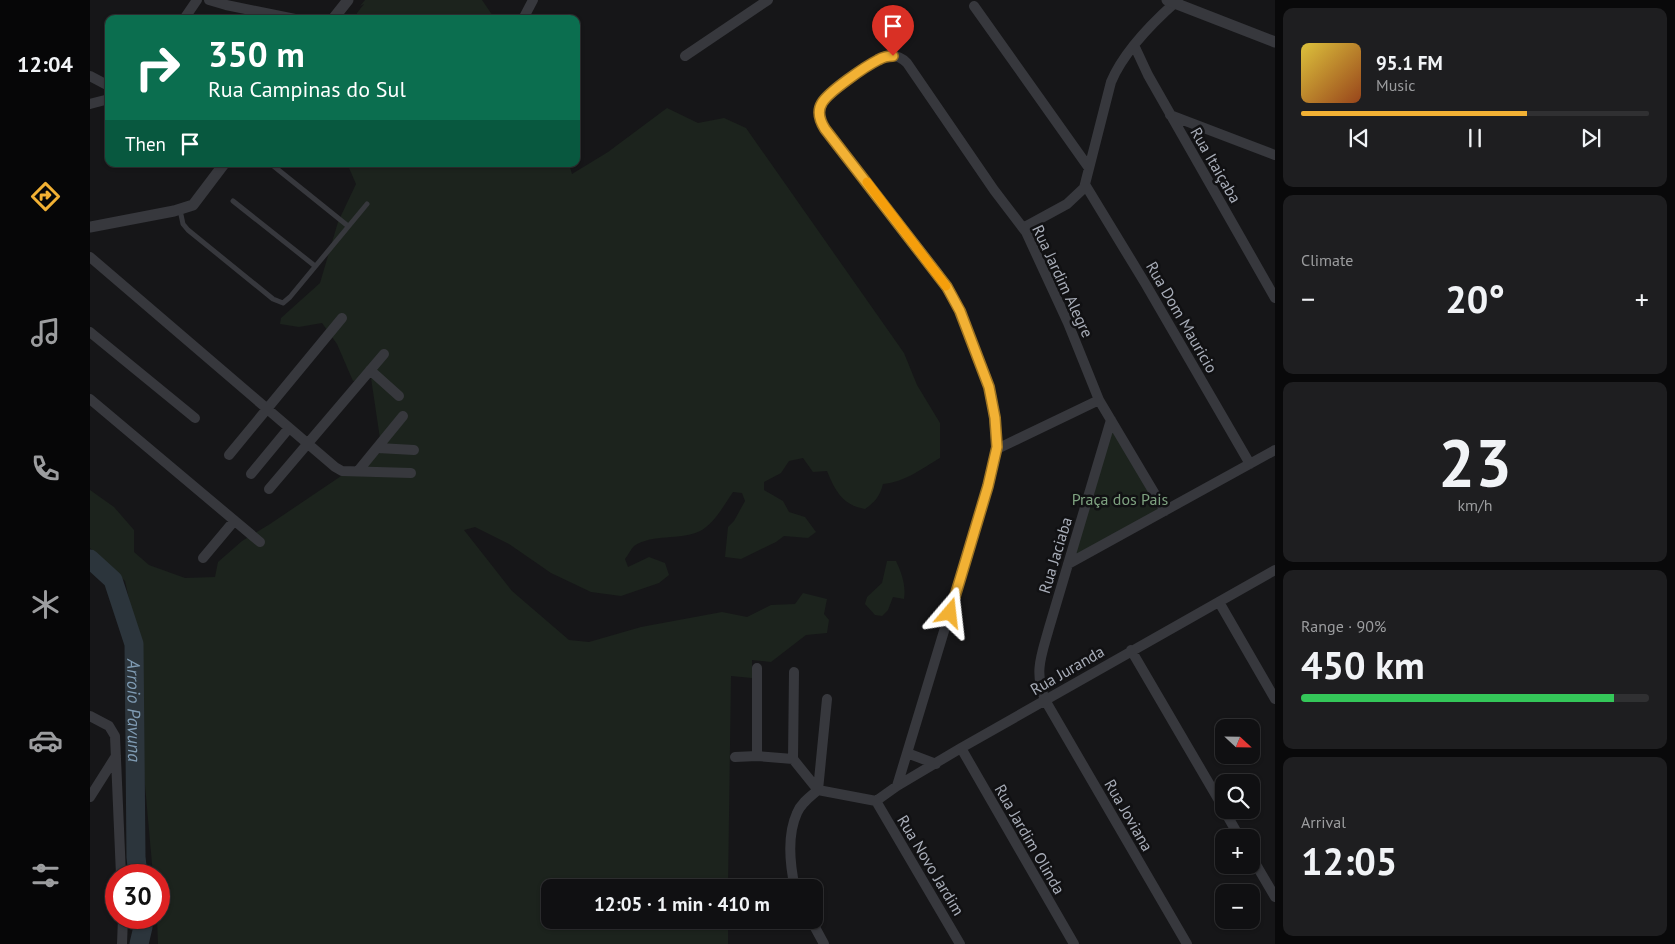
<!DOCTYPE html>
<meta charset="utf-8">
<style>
body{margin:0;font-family:"PT Sans",sans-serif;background:#1e1e20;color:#f1f3f6;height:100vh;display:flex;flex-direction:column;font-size:19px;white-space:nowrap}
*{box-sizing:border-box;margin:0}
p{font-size:16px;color:#9c9d9f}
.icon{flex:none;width:28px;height:28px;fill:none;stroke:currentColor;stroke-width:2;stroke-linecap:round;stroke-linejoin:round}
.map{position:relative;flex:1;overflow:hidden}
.panel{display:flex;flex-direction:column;gap:8px;padding:8px;background:#09090a;width:400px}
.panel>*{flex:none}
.top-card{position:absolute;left:15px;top:15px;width:475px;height:152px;border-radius:10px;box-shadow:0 1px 4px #0004,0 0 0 1px #303032;background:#0b6e4f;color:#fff;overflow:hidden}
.needle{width:32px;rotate:112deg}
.fabs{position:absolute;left:1125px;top:719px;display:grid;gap:10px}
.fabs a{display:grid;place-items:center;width:45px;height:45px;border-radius:10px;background:#101012;box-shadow:0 1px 4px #0004,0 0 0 1px #303032;font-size:25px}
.speed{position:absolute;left:15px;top:864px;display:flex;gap:10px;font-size:25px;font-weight:700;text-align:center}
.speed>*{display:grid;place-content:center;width:65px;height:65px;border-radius:50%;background:#101012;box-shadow:0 1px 4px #0004,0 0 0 1px #303032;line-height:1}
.speed .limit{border:8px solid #d22;background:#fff;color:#111}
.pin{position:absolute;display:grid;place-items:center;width:42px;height:42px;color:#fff;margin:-51px -21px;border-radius:50% 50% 50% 0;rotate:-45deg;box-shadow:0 0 5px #0007}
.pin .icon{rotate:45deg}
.me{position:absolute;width:55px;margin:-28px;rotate:17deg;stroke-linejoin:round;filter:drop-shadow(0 0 4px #0008)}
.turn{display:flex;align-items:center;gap:18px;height:105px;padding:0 20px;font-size:22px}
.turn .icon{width:65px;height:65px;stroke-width:2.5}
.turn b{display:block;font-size:35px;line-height:42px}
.then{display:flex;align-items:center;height:48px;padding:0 20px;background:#0003;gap:10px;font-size:19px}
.big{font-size:38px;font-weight:600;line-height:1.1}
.panel .widget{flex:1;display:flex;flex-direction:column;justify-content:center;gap:8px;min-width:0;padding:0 18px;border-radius:10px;background:#1e1e20}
.panel .dial{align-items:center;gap:0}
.dial b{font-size:65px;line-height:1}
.song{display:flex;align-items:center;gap:15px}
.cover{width:60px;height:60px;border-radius:8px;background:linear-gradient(135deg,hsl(50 70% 55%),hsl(20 70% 35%))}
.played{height:5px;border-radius:2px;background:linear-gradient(90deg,#f2b134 65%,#303032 65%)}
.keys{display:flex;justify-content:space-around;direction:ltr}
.heat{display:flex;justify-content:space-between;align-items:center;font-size:28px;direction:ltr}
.charge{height:8px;border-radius:4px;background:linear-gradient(90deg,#34c759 90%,#303032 0)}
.trip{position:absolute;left:451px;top:879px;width:282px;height:50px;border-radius:10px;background:#101012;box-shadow:0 1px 4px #0004,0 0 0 1px #303032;font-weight:600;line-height:50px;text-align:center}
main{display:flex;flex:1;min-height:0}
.tab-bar{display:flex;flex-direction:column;width:90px;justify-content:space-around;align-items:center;background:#060607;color:#9c9d9f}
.tab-bar .icon{width:35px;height:35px}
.tab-bar .current{color:#f2b134}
.tab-bar b{font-size:22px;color:#f1f3f6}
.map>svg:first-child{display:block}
</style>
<main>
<nav class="tab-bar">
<b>12:04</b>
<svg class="icon current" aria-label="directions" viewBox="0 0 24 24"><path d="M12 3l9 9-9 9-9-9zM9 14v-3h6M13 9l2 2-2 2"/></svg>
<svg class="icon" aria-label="music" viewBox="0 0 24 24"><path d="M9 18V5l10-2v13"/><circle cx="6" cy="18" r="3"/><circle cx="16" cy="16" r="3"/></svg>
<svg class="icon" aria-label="phone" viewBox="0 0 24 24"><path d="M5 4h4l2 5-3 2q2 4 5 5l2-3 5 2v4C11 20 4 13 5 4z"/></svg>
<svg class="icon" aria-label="climate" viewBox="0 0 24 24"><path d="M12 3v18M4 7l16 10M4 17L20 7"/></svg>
<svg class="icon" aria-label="car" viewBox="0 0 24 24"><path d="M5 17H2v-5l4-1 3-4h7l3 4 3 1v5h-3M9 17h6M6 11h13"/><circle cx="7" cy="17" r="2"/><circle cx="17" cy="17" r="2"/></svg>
<svg class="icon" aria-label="filters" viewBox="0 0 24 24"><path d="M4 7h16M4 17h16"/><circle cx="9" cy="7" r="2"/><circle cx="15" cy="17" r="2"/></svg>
</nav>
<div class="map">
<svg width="1185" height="944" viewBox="0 0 1185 944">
<rect width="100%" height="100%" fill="#161618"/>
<path fill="#1c231d" d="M275,0h117l13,19h-140l2,-6 7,-9 -4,2z
M577,108l31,15 26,-5 22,10 158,225 13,32 23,38v35c-19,11 -35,24 -57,26 -3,12 -8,18 -18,25 -23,-4 -30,-19 -38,-38l-14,1 -10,-14 -14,3 -8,12 -17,9v8l19,11 6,11 16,5 11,15 -8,6 -24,-2 -8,6 -35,17 -16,-2 3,-30 6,-6 11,-20 -3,-8 -9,-1c-9,13 -19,32 -33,39 -21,10 -46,2 -66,15 -3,3 -6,9 -9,13l3,8 21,-10 16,6 4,12 -10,8 -38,13 -30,-4 -40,-19 -42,-29 -34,-17 -11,3 48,61 57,49 20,2 52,-15 81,-15 25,5 24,-12 24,-1 8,-11 24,6 -3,15 5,6 -2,13 -21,2 -35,27 -19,-2v18l-21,-2 -3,211 -178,1v32h178v24h-570l-1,-26h2v-43h-6l-10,-112 -3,-96 -3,-33 -12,-53 -35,-33v-58l24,17 20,23v22l15,13 36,13 30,-1 3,-15 24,-21 28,-17 80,-54 32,-18 -11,-74 -18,3 -16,-37 -15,-21 -23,4 -19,-3 1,-6 39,-35 18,-61 18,-38 -7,-16 1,-4h219l3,10 36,-22z
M1021,420l52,90 -94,55z
M797,561h9c6,13 10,24 8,38l-11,-2 -5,13 -6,6 -7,-1 -10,-11 2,-7 15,-14z"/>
<path fill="#2c353c" d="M806,25l11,4 -6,11 -6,-2 4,-7 -5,-2z"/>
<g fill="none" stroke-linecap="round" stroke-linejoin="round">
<g stroke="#2c353c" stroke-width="19">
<path id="s1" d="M0,559l23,21 21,64 2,213 2,18"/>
<path d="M49,944l4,-17 -1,-9"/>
</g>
<path stroke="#37383d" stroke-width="5" d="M181,164l77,62
M143,201l82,65
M90,210l3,14 5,6 85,69 10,4 7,-6 77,-93"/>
<path stroke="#37383d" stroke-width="10" d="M119,0l17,5 69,14
M884,6l115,162
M94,19l13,-19
M433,19l10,-19
M1044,45l14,30 127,223
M595,56l83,-56
M0,76l19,10
M0,104l19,-5
M1080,115l105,40
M996,186l59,97 105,181
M933,228l44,-24 17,-16 27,-106c13,-31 42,-60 67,-82
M0,257l245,210 7,4 69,2
M0,332l105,86
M280,370l29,26
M0,399l170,143
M1021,420l-62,208c-8,29 -15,43 -4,72l142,244
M288,448l36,2
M907,449l102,-49
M139,455l113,-137
M268,471l45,-55
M161,474l38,-46
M179,489l115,-135
M113,558l31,-37
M978,564l207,-114
M1129,602l56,97
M1041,650l93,159
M704,672l-1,87 25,31 58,11
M0,716l19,10 6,10 6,139
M871,748l113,196
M817,753l29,11
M667,756v-88
M645,757l22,-1 36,3
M807,786l91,-300 9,-37 -5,-51 -6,-21 -26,-66 -23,-39 -112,-143c-5,-8 -8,-18 -3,-26 7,-12 55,-46 67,-47 7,-1 13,2 18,7l87,127 32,42 42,91 31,77 66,111
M0,797l26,-41
M786,801l21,-15 64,-38 314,-178
M786,801l84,143
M1134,810l16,28
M1161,856l24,41
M705,888c-5,-23 -8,-53 2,-75 4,-10 14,-17 21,-23l9,-91
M721,920l13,24
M32,944l1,-26"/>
<path stroke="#37383d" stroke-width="11" d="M1077,0l108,42
M243,19l15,-19
M0,227l84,-16 19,-6 31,-41"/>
</g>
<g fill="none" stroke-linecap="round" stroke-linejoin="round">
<defs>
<path id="route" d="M803,56c-6,0 -10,1 -15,4 -12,6 -50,32 -56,43 -5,8 -2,18 3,26l122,158 13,24 29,76 6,31 2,29 -9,39 -38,127"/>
</defs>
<use href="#route" stroke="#9d7322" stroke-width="12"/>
<use href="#route" stroke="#f2b134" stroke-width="9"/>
<path stroke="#f59e0b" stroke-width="9" d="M777,182l79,104"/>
</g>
<g text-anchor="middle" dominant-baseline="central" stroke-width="5" stroke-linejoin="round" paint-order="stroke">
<g font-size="16" fill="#a8adb8" stroke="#111113">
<text transform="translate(1126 165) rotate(60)">Rua Itaiçaba</text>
<text transform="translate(973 281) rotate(65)">Rua Jardim Alegre</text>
<text transform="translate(1092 317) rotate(60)">Rua Dom Mauricio</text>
<text transform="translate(965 555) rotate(-73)">Rua Jaciaba</text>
<text transform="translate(977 670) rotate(-30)">Rua Juranda</text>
<text transform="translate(1039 815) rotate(60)">Rua Joviana</text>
<text transform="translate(940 839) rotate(60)">Rua Jardim Olinda</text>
<text transform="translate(841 865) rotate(59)">Rua Novo Jardim</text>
</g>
<g font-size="16" fill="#7fa381" stroke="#111113">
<text x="1030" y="499">Praça dos Pais</text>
</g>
<g font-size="18" font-style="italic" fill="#7f9bb3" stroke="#111113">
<text stroke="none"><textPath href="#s1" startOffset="165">Arroio Pavuna</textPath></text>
</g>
</g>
</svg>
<div class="fabs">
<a><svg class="needle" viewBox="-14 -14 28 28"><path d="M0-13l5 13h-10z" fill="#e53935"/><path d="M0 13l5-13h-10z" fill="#9c9d9f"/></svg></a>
<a><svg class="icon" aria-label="search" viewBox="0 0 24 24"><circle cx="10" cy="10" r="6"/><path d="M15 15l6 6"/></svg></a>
<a>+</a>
<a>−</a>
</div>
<div class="speed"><div class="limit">30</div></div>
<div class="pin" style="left:803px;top:56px;background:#d93025"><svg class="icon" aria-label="arrive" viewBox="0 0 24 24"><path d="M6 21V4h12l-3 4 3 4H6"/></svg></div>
<svg class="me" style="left:860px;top:613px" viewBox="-20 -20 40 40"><path d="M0-17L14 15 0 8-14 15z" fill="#f2b134" stroke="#fff" stroke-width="4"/></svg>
<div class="trip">12:05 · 1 min · 410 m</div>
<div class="top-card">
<div class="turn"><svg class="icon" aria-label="right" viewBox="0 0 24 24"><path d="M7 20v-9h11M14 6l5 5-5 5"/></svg><div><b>350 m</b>Rua Campinas do Sul</div></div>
<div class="then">Then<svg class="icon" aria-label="arrive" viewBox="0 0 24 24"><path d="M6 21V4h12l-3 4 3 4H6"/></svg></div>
</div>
</div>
<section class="panel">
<div class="widget">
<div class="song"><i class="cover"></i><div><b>95.1 FM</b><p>Music</p></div></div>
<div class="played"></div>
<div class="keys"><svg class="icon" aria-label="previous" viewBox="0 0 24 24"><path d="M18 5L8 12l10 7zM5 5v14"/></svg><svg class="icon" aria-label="pause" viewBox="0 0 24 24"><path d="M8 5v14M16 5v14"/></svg><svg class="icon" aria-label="next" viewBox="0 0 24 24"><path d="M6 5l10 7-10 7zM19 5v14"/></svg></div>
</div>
<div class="widget"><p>Climate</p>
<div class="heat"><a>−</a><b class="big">20°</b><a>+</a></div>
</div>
<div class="widget dial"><b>23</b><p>km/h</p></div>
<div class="widget"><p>Range · 90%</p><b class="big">450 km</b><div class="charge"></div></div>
<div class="widget"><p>Arrival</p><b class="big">12:05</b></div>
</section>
</main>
